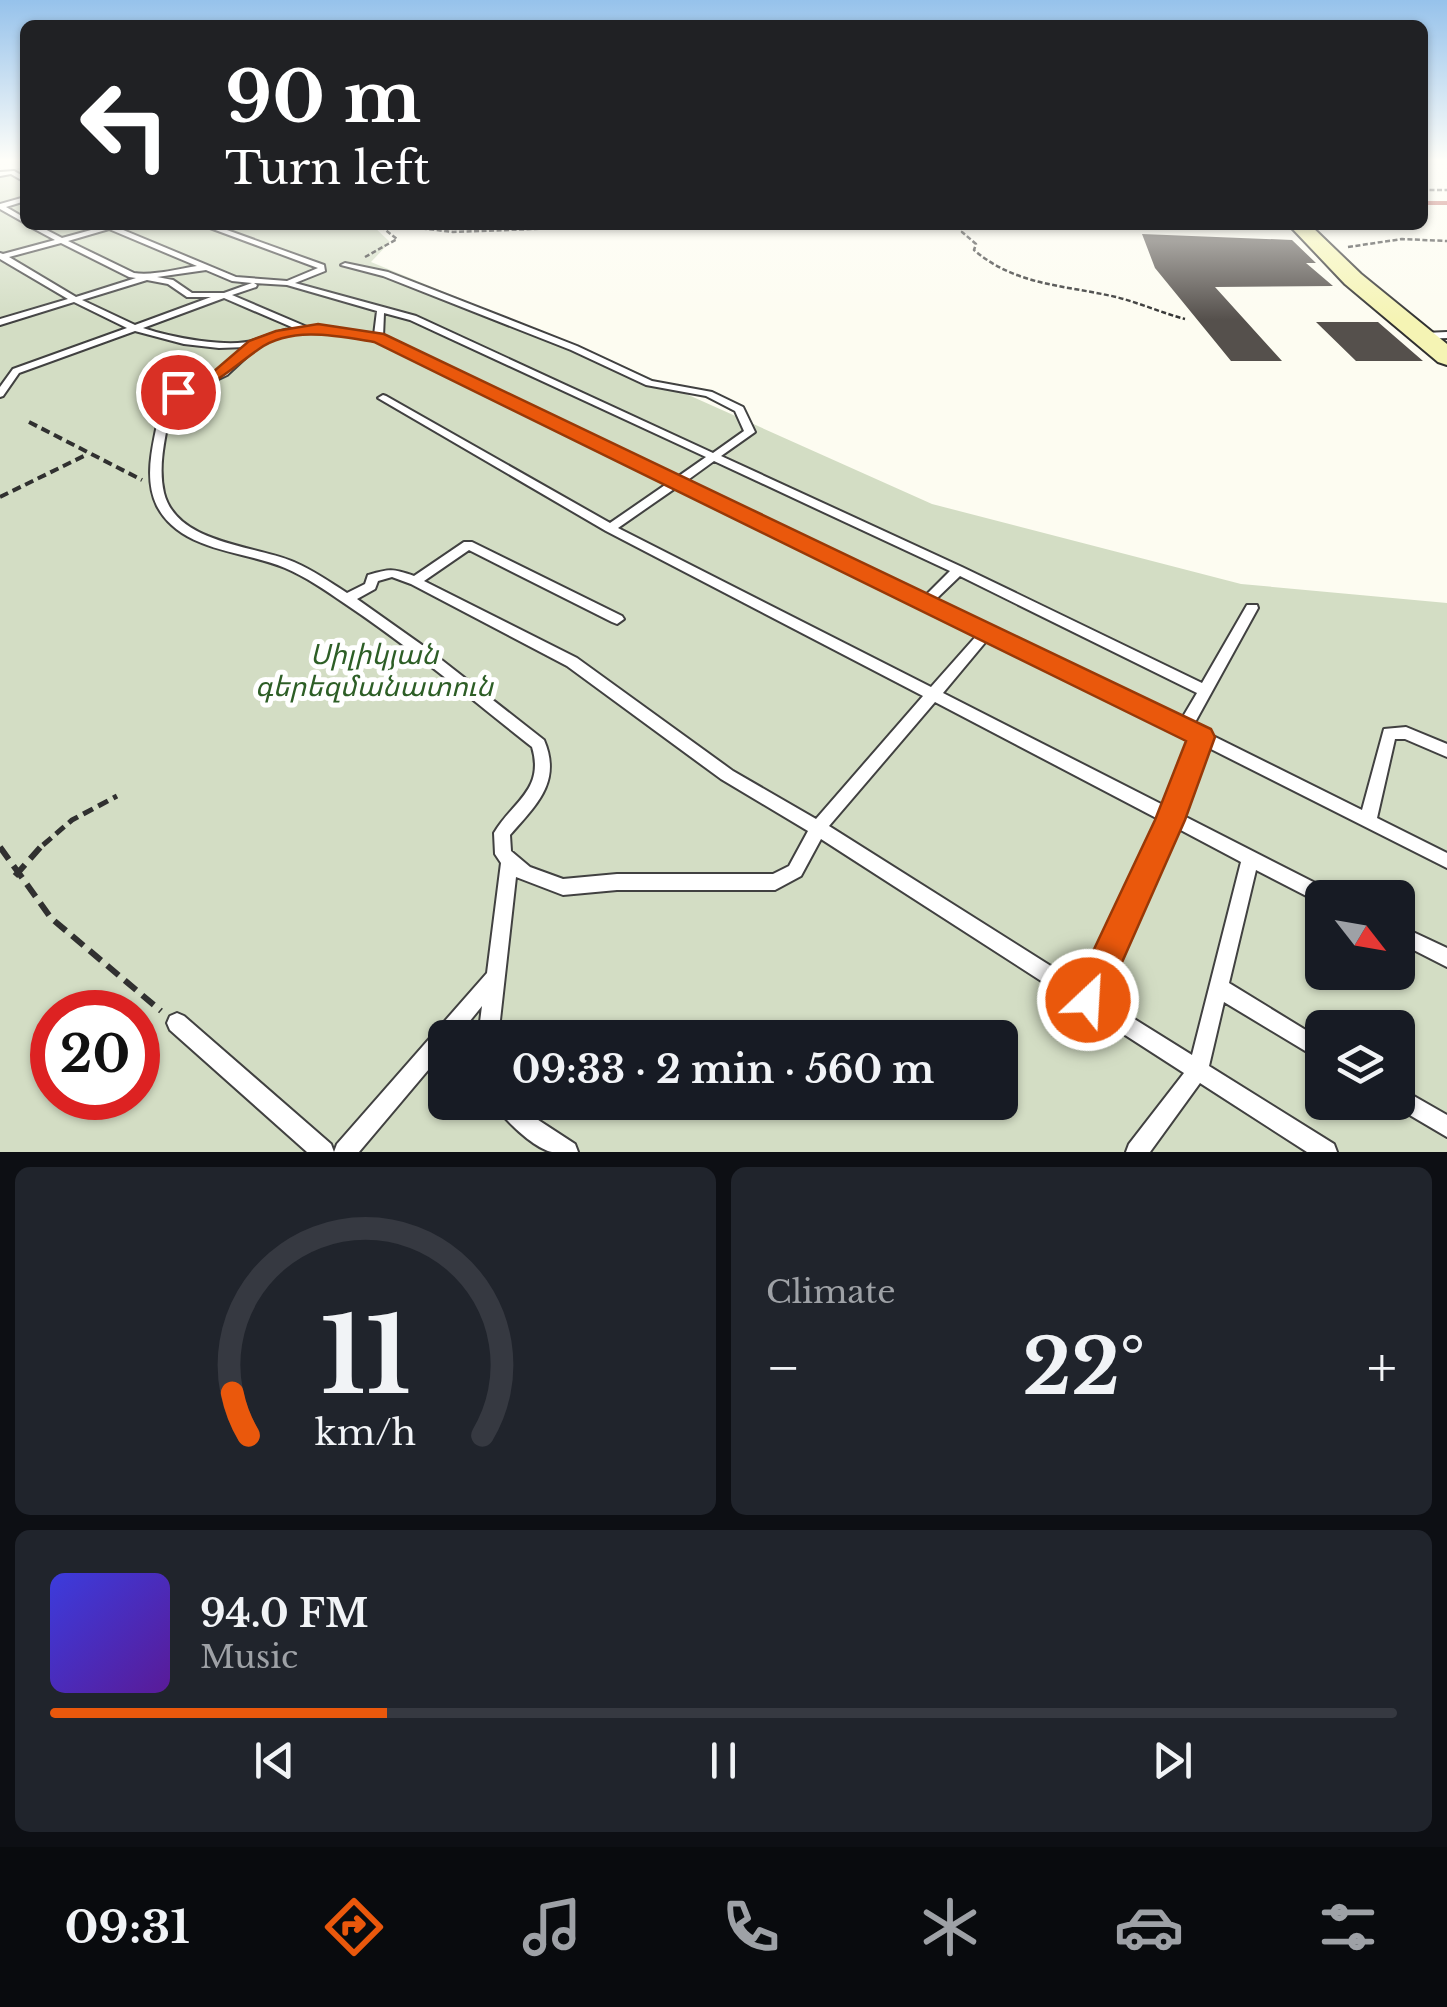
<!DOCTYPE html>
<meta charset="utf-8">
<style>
body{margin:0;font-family:"Libre Baskerville","Noto Sans Armenian",serif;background:#20242c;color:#f1f3f6;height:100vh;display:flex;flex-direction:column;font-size:38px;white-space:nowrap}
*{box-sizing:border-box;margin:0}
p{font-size:32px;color:#9ea1a6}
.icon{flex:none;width:55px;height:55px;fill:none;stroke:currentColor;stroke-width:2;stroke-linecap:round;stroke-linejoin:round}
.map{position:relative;height:1152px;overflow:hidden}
.sheet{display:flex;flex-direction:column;gap:15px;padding:15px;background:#0d0f14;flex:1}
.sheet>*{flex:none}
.banner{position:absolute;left:20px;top:20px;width:1408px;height:210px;border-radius:15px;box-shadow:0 2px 8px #0004;background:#202124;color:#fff;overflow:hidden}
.needle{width:65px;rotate:121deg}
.buttons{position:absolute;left:1305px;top:880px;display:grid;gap:20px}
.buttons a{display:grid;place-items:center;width:110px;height:110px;border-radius:15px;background:#171b24;box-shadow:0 2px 8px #0004;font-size:50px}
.speed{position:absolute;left:30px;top:990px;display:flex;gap:20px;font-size:50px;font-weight:700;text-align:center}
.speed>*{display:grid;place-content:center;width:130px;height:130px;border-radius:50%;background:#171b24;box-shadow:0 2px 8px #0004;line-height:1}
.speed .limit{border:15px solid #d22;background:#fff;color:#111}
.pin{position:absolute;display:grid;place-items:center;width:85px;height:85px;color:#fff;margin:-42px;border:5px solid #fff;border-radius:50%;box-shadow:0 2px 10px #0007}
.me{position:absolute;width:110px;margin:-55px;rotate:25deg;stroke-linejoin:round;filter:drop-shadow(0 0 8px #0008)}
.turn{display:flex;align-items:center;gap:35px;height:210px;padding:0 40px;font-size:45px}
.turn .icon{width:130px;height:130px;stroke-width:2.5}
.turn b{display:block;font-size:70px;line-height:85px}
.big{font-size:75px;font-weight:800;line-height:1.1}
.sheet .widget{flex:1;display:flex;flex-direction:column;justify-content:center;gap:15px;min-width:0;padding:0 35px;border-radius:15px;background:#20242c}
.sheet .dial{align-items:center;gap:0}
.dial svg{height:260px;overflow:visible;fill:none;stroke:#363941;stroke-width:7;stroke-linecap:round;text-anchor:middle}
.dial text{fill:#f1f3f6;stroke:none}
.song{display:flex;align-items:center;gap:30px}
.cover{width:120px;height:120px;border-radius:15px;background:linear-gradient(135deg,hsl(240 70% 55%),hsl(270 70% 35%))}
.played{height:10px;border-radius:5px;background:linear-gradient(90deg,#ea580c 25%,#363941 25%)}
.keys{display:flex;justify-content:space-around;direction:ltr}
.heat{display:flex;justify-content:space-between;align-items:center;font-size:55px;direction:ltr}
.sheet .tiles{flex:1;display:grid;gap:15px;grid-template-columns:1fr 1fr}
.widget:last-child{grid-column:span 2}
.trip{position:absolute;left:428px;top:1020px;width:590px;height:100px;border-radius:15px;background:#171b24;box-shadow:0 2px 8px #0004;font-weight:800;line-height:100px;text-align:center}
.dock{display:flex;height:160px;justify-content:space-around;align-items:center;background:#090b0e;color:#9ea1a6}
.dock .icon{width:70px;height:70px}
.dock .on{color:#ea580c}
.dock b{font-size:45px;color:#f1f3f6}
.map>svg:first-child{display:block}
</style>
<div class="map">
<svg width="1447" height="1152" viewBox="0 0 1447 1152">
<rect width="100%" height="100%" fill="#fdfcf1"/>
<path fill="#d3ddc4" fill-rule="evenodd" d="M20,168l5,2v55h347l18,17 -19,20 237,97 324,145 309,80 206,19v549h-1447v-980zM1322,898h76v74h-76zM52,1012h86v86h-86zM1322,1028h76v74h-76zM445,1038h555v64h-555z"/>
<path fill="#55504c" d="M1142,234l150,6 24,23h-10l27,23 -118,1 67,74h-51l-76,-93z
M1316,322h62l45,39h-67z"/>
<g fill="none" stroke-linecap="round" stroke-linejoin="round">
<defs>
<path id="lane" d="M14,171l11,6v5l-14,-8 -11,2v-4z
M25,197v4l-19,6 19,11v5l-25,-14v-5z
M27,225h10l25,13 40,-11 -2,-2h16v2l120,50 51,4 31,-13 -116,-43h11l111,40 1,6 -30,12 121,33 297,137 31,-22 -9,-20 -29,-15 -60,-11 -75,-35 -188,-74 -42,-11 4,-2 43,9 189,74 75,35 60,11 31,15 12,25 -34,24 241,111 240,116 45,-78h10l1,3 -65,118 169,84 22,-81 22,-2 41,17v13l-42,-18h-10l-18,79 70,35v15l-242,-122 -25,68 153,78 3,6h-14v6l-66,-34 -27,113 93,57v21l-98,-59 -15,64 125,78 3,8h-30l-107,-69 -50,69h-24l3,-8 55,-71 -363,-234 -20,37 -26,14h-158l-54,5 -47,-18 -18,161h-20l4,-32 -26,32h-11v12l-86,102h-25l3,-8 150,-171 14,-110 -6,-9 -1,-21c18,-31 51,-43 38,-86 -62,-49 -122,-100 -188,-144 -19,-13 -38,-26 -59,-35 -42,-18 -104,-16 -128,-62 -16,-32 0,-74 5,-106l14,-9 44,-20 26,-24 -27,1 -35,-4 -49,-13 -116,42 -16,23 -3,1v-10l13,-18 114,-41 -53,-26 -74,23v-6l68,-20 -68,-40v-6l3,1 52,-14zM109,229l88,37c-19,3 -45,10 -63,7l-66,-32zM61,243l68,34 7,1 -60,19 -67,-40zM206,270l26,11 20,2 -28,10h-32l-19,-13 -16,-3zM147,280l21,4 19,13h24l-76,28 -53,-25zM254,283l33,2 90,26 -3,24 -43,-7 -24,-1 -75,-32 24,-8 1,-2zM224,298l70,30c-15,2 -25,8 -39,12 -25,9 -86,-3 -112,-12zM384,313l26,7 296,137 -30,21 -293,-141zM298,332l33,1 45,7 292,143 -58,40 -224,-127 -3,-1 -5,3 228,133 317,165 -107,123 -83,-48 -156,-113 -153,-77 45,-31 143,72 5,2 7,-5 -2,-3 -150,-74h-8l-50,34c-22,-8 -25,-7 -46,-1l-3,9 -18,9c-17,-11 -34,-23 -53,-31 -40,-17 -117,-18 -130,-69 -7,-30 3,-62 8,-92l55,-26 30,-28 14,-8zM714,461l236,110 -26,26 -239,-115zM677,487l301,147 -47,53 -313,-159zM960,576l237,117 -16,27 -247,-119zM392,577l19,7 156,82 154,113 87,52 -19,35 -16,8h-156l-54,5 -33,-12 -19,-16 -1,-16c26,-30 52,-53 34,-95l-115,-90 -72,-51 18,-10 3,-8zM988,639l205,100 -26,68 -224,-114zM935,702l227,119 -78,166 -255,-161zM1175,827l66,35 -49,193 -93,-58z
M1447,332v6l-23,1 -4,-3 4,-3z
M1398,925l49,23v19l-49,-25z
M177,1013l7,3 147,128 3,8h-27l-137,-122 -3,-7 3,-7z
M1398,1087l49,28v22l-56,-33 -1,-2h8z
M494,1102h25l10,12 46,30 3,8c-8,0 -18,0 -26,0 -17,-3 -51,-34 -58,-50z"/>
<path id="secondary" d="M1289,225h21l51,49 86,70v21l-9,-3 -93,-78z"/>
</defs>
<use href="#lane" stroke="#414141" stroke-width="4"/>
<use href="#secondary" stroke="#303030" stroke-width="4"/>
<path stroke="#303030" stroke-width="2.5" stroke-dasharray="5 2.5" stroke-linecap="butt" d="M1422,190h25
M392,225l61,7 191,-7
M967,225l-5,7 14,12 -2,6c42,36 91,35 142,47 24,6 46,16 69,22
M1348,247l54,-8 45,2
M365,257l32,-18 -18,-14"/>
<path stroke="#303030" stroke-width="4" stroke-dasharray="9 5" stroke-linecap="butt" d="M29,422l113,58
M0,497l88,-43"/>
<path stroke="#303030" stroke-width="5" stroke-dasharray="11 6" stroke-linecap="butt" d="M43,845l29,-25 45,-24"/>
<path stroke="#303030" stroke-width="6" stroke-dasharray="15 8" stroke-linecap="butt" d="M0,847l51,71 110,93
M15,876l30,-34"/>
<use href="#lane" fill="#fff" fill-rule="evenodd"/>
<use href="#secondary" fill="#f5f4b4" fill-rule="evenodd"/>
<path stroke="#ad3d37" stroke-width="4" d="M1422,203h25"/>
</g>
<linearGradient id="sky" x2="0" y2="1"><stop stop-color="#96c2eb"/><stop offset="0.5" stop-color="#fefef9"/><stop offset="1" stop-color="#fefef9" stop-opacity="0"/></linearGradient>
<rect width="1447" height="320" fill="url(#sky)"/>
<path fill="#ea580c" stroke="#983908" stroke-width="2.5" d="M318,324l66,10 827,395 4,8 -30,83 -85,192 -12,5 -13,-5 -5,-12 85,-180 31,-79 -812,-399c-37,-6 -82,-16 -115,7 -30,21 -43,37 -81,48l-8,-5 43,-20 36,-31 27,-10z"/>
<g text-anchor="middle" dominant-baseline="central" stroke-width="10" stroke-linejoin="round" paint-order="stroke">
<g font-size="28" font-style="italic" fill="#2d5e26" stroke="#fff">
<text x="374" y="654">Սիլիկյան<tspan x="374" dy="32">գերեզմանատուն</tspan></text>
</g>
</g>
</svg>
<div class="buttons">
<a><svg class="needle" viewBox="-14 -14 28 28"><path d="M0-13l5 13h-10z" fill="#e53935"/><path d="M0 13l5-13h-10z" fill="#9ea1a6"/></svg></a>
<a><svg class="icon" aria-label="layers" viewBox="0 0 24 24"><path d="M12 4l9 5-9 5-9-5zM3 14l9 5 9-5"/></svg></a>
</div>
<div class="speed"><div class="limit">20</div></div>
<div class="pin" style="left:178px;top:392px;background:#d93025"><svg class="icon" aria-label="arrive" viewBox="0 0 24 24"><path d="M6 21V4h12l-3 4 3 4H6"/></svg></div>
<svg class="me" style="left:1088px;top:1000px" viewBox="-20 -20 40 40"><circle r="17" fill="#ea580c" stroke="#fff" stroke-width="3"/><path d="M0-11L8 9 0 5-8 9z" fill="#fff"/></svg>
<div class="trip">09:33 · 2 min · 560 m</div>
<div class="banner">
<div class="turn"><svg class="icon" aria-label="left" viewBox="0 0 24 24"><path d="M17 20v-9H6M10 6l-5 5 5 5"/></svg><div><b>90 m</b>Turn left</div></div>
</div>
</div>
<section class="sheet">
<div class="tiles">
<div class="widget dial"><svg viewBox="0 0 100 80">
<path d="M14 69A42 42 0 1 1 86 69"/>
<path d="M14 69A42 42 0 0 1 9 56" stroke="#ea580c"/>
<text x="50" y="56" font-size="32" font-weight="700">11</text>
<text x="50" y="72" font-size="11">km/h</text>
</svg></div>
<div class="widget"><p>Climate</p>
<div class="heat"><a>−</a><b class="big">22°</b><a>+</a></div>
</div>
<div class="widget">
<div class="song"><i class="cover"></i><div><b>94.0 FM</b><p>Music</p></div></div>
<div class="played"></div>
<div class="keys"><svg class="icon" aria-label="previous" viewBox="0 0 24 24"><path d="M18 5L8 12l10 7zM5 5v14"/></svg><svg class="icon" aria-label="pause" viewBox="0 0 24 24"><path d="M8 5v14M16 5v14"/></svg><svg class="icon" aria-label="next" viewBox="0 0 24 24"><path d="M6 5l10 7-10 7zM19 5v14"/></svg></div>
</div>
</div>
</section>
<nav class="dock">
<b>09:31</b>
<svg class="icon on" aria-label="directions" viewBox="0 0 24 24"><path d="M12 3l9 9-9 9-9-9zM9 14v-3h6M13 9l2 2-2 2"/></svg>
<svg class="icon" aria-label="music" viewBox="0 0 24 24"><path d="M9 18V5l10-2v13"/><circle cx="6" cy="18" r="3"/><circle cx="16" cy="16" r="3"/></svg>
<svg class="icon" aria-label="phone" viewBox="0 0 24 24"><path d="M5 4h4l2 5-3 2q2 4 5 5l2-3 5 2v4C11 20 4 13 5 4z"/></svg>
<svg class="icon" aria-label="climate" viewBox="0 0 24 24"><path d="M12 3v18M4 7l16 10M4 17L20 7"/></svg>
<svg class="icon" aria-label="car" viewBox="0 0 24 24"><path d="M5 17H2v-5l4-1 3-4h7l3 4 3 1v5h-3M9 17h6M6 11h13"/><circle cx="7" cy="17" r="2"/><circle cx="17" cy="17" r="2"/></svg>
<svg class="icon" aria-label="filters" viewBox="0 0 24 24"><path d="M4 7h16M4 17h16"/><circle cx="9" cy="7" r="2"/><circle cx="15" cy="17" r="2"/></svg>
</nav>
